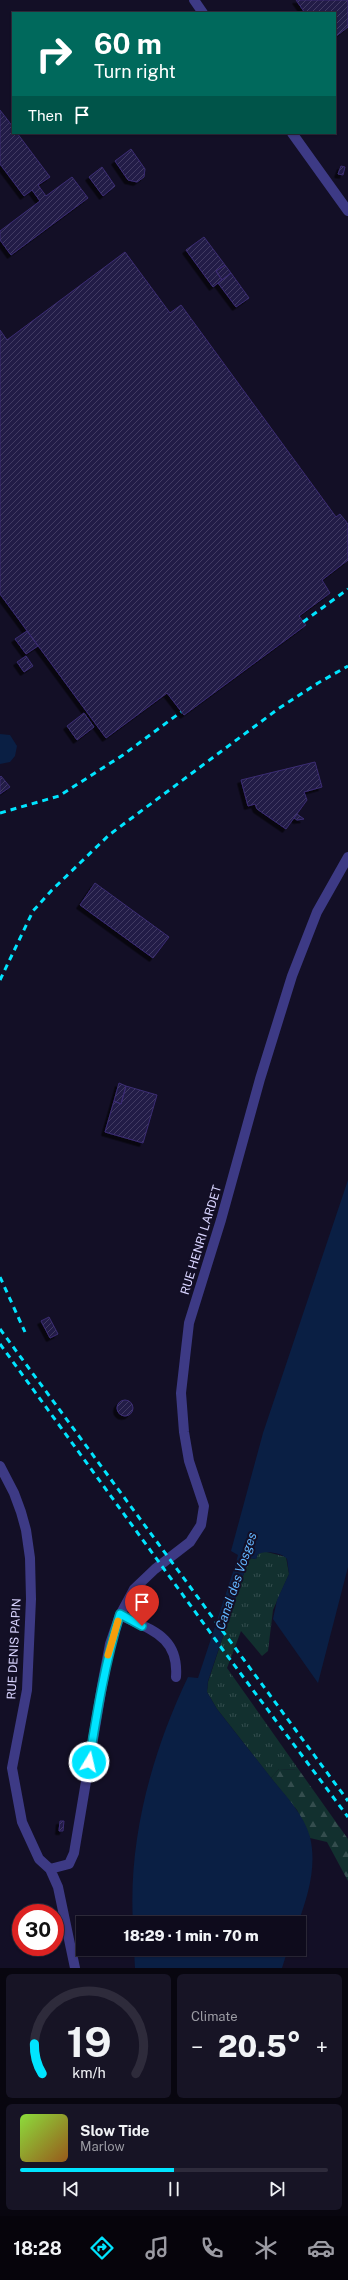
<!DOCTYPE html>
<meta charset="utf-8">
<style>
body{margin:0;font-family:"Public Sans",sans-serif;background:#171425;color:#f1f3f6;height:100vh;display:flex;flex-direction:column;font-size:15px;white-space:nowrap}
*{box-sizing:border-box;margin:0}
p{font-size:13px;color:#9b9ba3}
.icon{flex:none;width:22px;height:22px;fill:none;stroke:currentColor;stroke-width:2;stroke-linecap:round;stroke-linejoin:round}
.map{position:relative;height:1968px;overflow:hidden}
.side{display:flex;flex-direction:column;gap:6px;padding:6px;background:#08060f;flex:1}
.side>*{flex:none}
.guide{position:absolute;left:12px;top:12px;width:324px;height:122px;border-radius:0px;box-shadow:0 1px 3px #0004,0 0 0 1px #2e2b3b;background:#00695c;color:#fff;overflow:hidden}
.speed{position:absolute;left:12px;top:1904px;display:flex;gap:8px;font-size:20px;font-weight:700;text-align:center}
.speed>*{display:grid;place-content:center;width:52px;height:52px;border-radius:50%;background:#0e0b1c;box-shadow:0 1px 3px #0004,0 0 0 1px #2e2b3b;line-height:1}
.speed .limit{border:6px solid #d22;background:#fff;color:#111}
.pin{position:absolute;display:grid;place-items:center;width:34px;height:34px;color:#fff;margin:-41px -17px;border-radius:50% 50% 50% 0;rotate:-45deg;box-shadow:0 0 4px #0007}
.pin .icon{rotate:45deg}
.me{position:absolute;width:44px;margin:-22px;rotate:9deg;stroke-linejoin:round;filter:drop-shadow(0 0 3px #0008)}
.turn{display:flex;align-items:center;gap:14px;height:84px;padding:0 16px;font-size:18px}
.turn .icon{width:52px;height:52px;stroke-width:2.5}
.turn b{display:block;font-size:28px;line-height:34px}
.then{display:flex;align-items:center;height:38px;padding:0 16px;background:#0003;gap:8px;font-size:15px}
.big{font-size:30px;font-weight:800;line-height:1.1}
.side .tile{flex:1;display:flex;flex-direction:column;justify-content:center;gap:6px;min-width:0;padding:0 14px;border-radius:6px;background:#171425}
.side .dial{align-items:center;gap:0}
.dial svg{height:104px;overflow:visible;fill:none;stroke:#2e2b3b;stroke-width:7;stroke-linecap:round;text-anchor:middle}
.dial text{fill:#f1f3f6;stroke:none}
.song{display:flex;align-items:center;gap:12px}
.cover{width:48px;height:48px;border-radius:6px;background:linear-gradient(135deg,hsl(90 70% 55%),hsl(30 70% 35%))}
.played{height:4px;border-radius:2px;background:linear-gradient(90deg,#00e5ff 50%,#2e2b3b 50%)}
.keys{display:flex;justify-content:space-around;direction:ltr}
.heat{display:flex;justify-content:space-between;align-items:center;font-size:22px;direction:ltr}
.side .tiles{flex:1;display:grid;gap:6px;grid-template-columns:1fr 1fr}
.tile:last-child{grid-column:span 2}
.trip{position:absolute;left:76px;top:1916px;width:230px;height:40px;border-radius:0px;background:#0e0b1c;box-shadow:0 1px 3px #0004,0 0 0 1px #2e2b3b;font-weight:800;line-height:40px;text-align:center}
.tab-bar{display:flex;height:64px;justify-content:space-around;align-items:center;background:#06040b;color:#9b9ba3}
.tab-bar .icon{width:28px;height:28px}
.tab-bar .current{color:#00e5ff}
.tab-bar b{font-size:18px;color:#f1f3f6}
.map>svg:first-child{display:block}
</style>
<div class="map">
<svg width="348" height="1968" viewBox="0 0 348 1968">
<defs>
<pattern id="grass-tufts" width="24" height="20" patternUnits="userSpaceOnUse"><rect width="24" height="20" fill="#12302f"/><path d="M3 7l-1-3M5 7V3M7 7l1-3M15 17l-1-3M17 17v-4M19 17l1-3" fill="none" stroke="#344d4e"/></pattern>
<pattern id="forest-firs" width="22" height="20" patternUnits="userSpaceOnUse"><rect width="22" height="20" fill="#12302f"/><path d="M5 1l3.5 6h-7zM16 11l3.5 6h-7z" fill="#344d4e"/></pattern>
<pattern id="building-hatch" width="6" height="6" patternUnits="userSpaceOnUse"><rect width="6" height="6" fill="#241b47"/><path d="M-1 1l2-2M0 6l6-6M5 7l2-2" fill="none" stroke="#433b63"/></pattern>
<filter id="shadow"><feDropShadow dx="-3.5" dy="3.5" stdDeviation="0" flood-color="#0009"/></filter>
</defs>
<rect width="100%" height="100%" fill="#130f26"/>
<path fill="url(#grass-tufts)" d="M263,1551l23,6 3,17 -16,36 -5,41 -6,5 -21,-25 -14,37 72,102 -20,-1 -8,9 -54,-69 -10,-17 1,-10 41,-124 7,1 2,-6z"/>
<path fill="url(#forest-firs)" d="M279,1769l20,1 49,69v42l-21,-39 -17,-4 -13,-28 -26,-32z"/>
<path fill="#0a1f44" d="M0,734l10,1 7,11 -2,10 -5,6 -10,2z
M348,1180v387l-30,116 -45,-64 4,-19 12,-26 -2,-15c-4,-6 -22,-9 -29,-5l-2,5 -7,-1 -41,123 -1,11 10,17c18,23 37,47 55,70 14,17 32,36 38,58 7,29 -2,59 -12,86h-165c-5,-84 19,-171 55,-246l10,1 37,-112 3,-11 -7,-4 32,-118z
M134,1949h154l-6,19h-147z"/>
<path fill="url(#building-hatch)" stroke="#3b2d73" filter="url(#shadow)" d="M296,0h52v27l-13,10v-24h-30z
M0,110l13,17v6h4l33,44 -12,8 8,11 26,-19 16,21 -77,57 -11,-15v-9l40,-30 -8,-11 -8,6 -24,-32z
M131,149l14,20 -1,8 -7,5 -9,-2 -13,-19z
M341,166l4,1 -2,8 -5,-1z
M102,167l13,19 -12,10 -14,-19z
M204,237l21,28 -9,6 6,9 -9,7 -27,-37z
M125,252l45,61 11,-8 155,212 4,-3 8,10v36l-26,20 8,13 -31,23 7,9 -122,90 -17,-22 -61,45 -106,-144v-264l7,10z
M225,265l6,8 -9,7 -6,-9z
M231,273l18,25 -13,9 -18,-24z
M27,631l11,15 -12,8 -11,-15z
M26,656l7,10 -9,6 -7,-10z
M84,713l10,14 -17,13 -10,-14z
M315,762l7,25 -18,5 3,8 -21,29 -29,-20 -2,-5 -7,2 -7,-26z
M1,776l9,11 -10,7v-17z
M297,814l7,5 -7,1 -3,-2z
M95,883l74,54 -16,21 -73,-53z
M119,1083l7,3 -5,18 -7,-3z
M126,1086l31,9 -14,48 -38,-11 9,-31 7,3z
M49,1317l9,17 -8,4 -9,-17z
M117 1408a8 8 0 1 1 16 0a8 8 0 1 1-16 0Z
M60,1821h4l-1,10h-4z"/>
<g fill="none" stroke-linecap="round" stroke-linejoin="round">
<path stroke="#3d3a85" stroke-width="10" d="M194,0l9,13
M292,133l56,78
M0,1466l14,27 7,19 5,18 4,28 1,41 -4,91 -15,78 10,54 17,37 11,10 8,18 17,81
M120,1615c31,15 59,21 56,62
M50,1869l19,-5 5,-11 28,-167 8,-42 10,-29 14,-26 21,-20 35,-27 11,-17 3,-19 -15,-45 -5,-29 -3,-39 8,-70 32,-103 39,-141 32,-103 25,-64 31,-55"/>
<path stroke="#00e5ff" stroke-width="3" stroke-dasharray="6 5" stroke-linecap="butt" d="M303,622l45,-33
M0,813l59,-17 64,-41 58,-43
M0,980l33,-69 19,-21 57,-55 169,-126 40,-26 30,-17
M0,1277l25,55
M0,1329l348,472
M0,1344l223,306 125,167"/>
</g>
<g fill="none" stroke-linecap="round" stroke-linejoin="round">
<defs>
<path id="route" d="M89,1762c8,-50 16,-99 31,-148l22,12"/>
</defs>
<use href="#route" stroke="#0095a6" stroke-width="10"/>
<use href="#route" stroke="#00e5ff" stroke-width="7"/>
<path stroke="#f59e0b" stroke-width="7" d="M108,1655l10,-34"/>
</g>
<g text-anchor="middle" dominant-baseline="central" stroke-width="4" stroke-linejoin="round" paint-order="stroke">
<g font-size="12" fill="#d9d4ff" stroke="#130f26">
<text transform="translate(201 1240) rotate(-73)">RUE HENRI LARDET</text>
<text transform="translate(14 1649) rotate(-87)">RUE DENIS PAPIN</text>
</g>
<g font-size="13" font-style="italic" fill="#62b6ff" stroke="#130f26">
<text transform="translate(236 1581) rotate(-71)">Canal des Vosges</text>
</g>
</g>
</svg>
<div class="speed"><div class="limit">30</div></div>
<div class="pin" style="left:142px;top:1626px;background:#d93025"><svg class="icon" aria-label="arrive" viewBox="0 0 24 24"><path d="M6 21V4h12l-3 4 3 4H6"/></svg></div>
<svg class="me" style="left:89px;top:1762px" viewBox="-20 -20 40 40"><circle r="17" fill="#00e5ff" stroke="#fff" stroke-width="3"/><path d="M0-11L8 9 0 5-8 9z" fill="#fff"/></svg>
<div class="trip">18:29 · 1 min · 70 m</div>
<div class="guide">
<div class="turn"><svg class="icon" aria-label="right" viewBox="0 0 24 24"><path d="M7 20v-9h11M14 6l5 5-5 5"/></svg><div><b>60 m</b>Turn right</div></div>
<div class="then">Then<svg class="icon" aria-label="arrive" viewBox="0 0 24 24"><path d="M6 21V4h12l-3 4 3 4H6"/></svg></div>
</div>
</div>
<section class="side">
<div class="tiles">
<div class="tile dial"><svg viewBox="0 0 100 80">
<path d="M14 69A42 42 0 1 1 86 69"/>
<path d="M14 69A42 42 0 0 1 8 46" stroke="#00e5ff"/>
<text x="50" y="56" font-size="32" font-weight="700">19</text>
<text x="50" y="72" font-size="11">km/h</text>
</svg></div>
<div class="tile"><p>Climate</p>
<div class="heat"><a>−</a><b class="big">20.5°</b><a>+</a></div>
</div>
<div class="tile">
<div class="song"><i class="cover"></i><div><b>Slow Tide</b><p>Marlow</p></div></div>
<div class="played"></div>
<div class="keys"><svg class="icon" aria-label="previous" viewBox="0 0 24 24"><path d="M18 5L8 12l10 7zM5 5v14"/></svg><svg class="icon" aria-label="pause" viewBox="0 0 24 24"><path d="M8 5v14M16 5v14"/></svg><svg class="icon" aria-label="next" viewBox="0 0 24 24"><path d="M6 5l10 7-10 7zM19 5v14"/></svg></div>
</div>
</div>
</section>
<nav class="tab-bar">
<b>18:28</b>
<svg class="icon current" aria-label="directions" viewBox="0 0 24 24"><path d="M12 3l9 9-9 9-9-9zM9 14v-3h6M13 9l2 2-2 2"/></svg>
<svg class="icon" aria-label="music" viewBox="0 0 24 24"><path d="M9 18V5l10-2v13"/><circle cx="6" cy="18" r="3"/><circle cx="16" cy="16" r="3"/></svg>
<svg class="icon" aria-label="phone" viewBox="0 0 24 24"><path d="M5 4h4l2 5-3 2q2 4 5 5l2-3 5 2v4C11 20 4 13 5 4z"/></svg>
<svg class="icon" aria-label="climate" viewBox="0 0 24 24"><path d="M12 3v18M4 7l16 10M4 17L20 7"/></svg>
<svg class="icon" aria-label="car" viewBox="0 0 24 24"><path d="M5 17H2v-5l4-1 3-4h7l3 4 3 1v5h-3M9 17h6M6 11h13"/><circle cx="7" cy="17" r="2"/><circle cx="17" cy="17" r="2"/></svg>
</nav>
